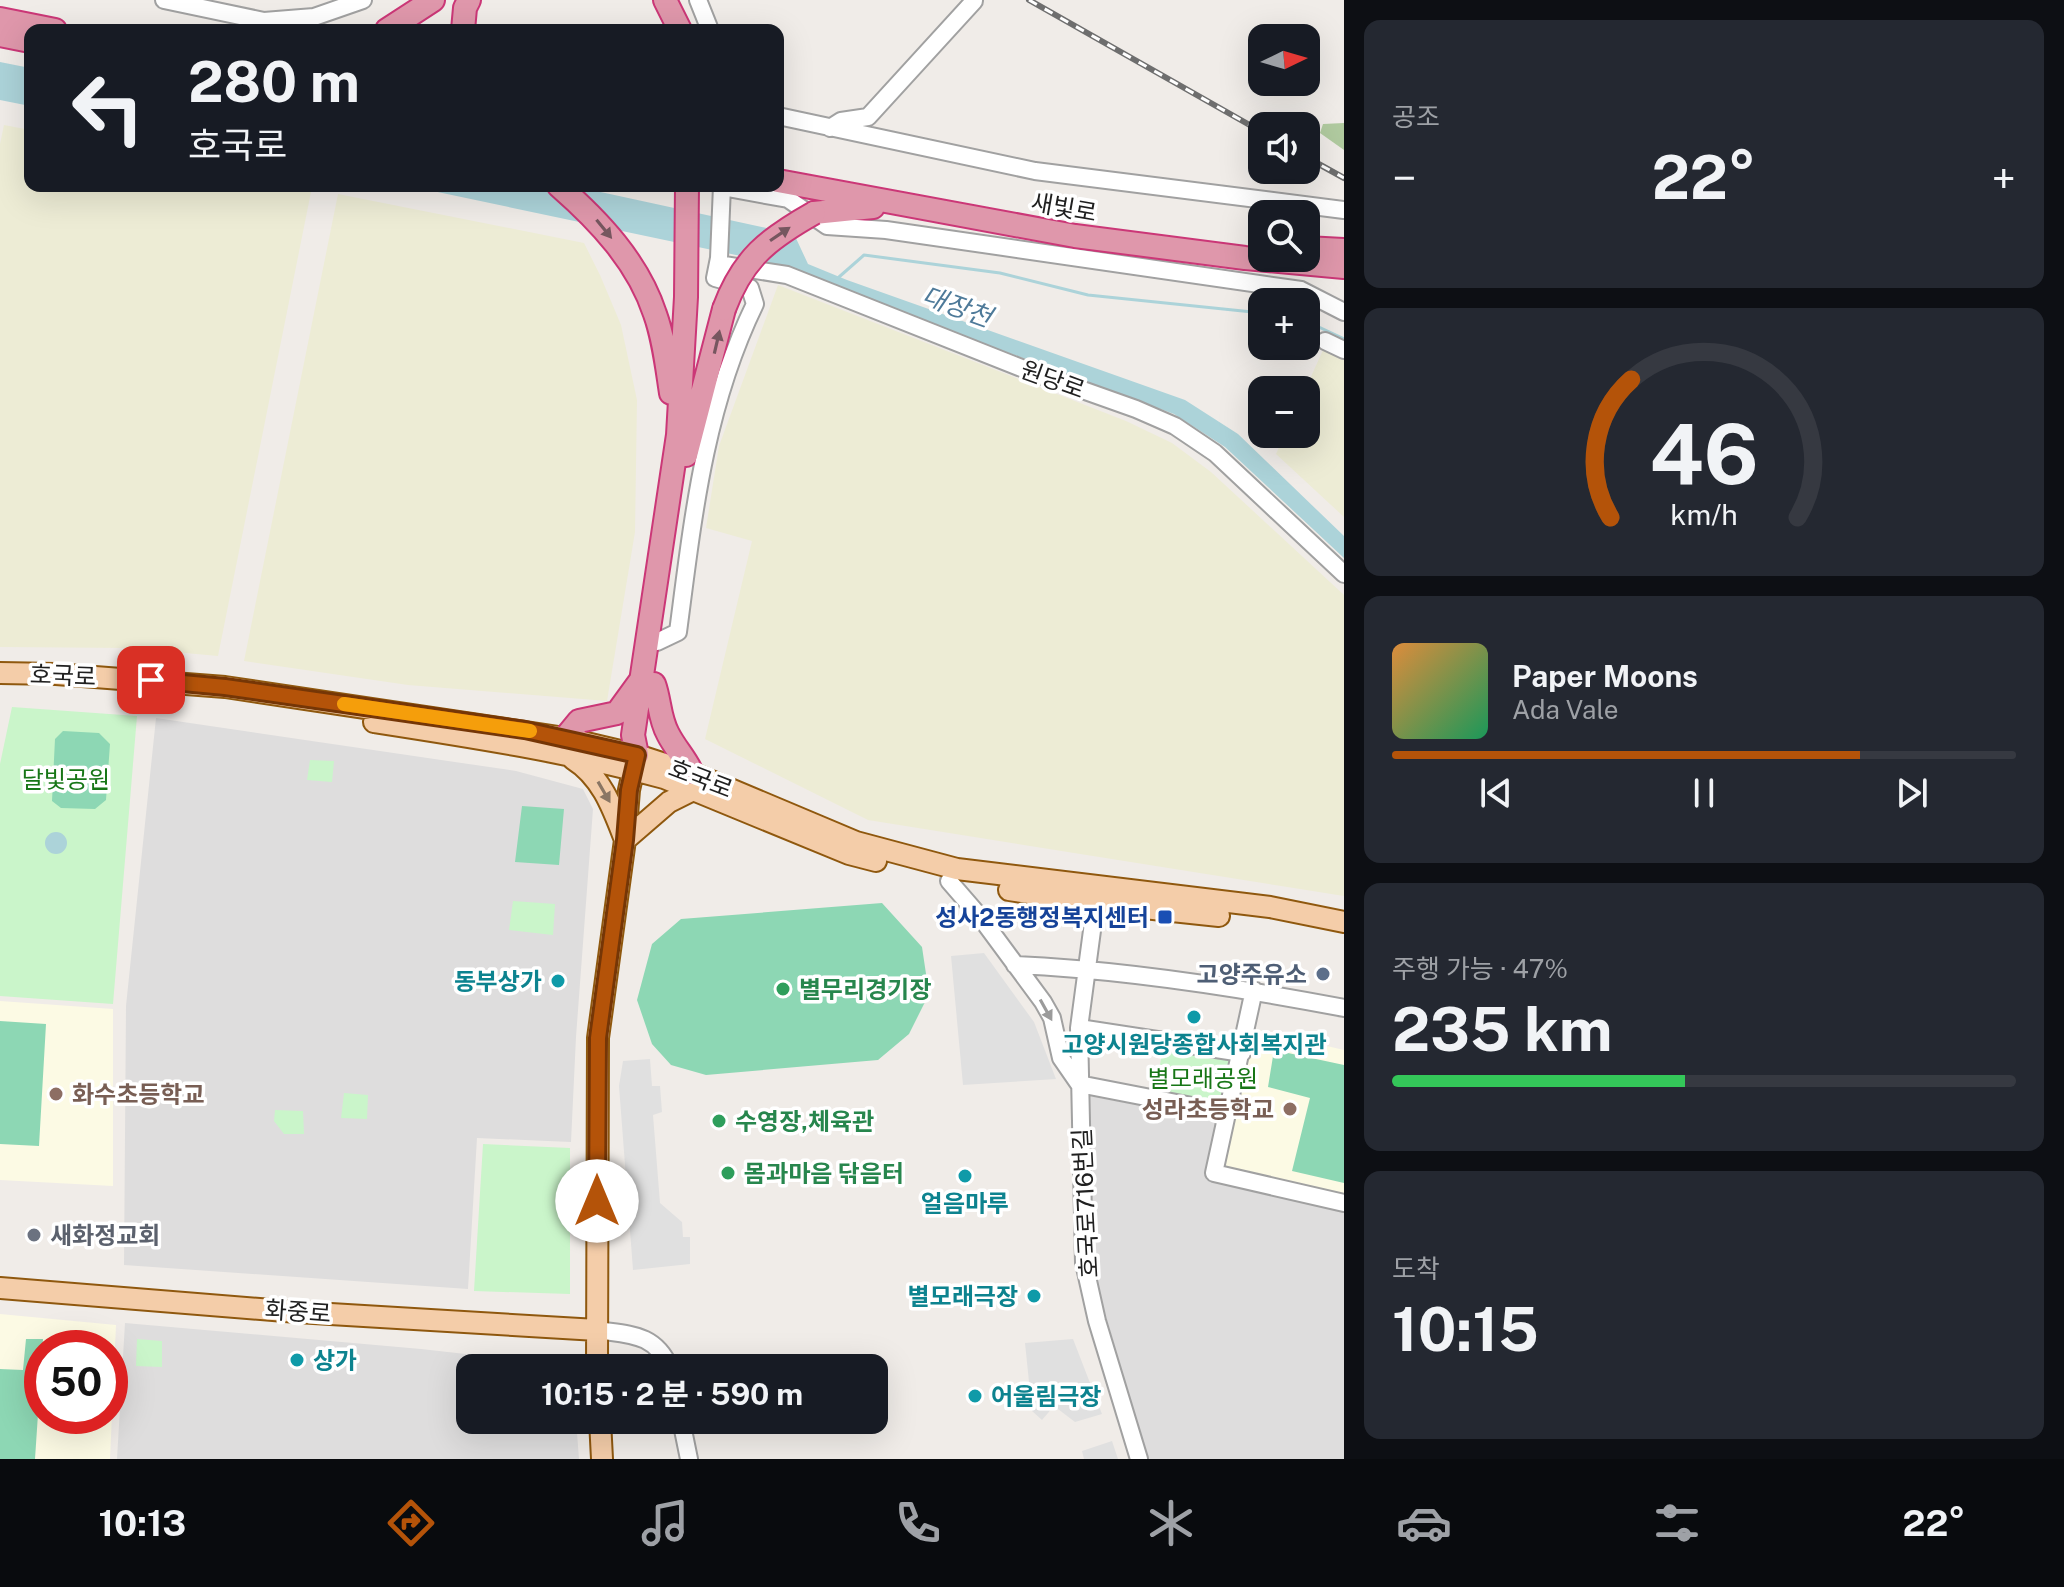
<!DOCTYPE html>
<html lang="ko">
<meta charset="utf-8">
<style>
body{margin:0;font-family:"Public Sans","Noto Sans KR",sans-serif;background:#242831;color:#f1f3f6;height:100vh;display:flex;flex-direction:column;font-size:30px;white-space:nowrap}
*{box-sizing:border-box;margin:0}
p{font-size:26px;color:#9ea1a6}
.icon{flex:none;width:44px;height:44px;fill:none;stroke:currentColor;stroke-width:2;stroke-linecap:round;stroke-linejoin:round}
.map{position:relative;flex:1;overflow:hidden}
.details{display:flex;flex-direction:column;gap:20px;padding:20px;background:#0d0f14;width:720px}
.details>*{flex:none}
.banner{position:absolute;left:24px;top:24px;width:760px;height:168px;border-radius:16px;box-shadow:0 8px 32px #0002;background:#171b24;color:#f1f3f6;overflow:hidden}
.needle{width:52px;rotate:85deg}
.tools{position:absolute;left:1248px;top:24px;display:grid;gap:16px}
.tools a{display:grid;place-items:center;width:72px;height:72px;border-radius:16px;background:#171b24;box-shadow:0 8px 32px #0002;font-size:40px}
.speed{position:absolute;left:24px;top:1330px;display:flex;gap:16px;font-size:40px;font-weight:700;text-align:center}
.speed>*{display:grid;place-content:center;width:104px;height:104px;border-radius:50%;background:#171b24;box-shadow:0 8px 32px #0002;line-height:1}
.speed .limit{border:12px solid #d22;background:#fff;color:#111}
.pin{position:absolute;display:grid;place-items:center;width:68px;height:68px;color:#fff;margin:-34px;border-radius:16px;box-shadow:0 4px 12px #0006}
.me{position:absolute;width:88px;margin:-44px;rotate:0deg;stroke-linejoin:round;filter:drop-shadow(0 0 6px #0008)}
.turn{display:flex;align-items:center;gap:28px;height:168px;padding:0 32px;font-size:36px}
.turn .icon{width:104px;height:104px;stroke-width:2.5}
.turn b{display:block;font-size:56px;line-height:68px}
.big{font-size:60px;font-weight:700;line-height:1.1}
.details .tile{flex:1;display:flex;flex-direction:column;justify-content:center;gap:12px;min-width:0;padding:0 28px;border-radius:16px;background:#242831}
.details .dial{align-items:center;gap:0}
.dial svg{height:208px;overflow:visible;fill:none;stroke:#363941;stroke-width:7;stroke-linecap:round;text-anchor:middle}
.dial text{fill:#f1f3f6;stroke:none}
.song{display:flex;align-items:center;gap:24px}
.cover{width:96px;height:96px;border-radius:12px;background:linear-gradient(135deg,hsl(30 70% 55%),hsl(150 70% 35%))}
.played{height:8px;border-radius:4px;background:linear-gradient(90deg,#b45309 75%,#363941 75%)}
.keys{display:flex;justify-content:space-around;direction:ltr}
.heat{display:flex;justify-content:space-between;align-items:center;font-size:44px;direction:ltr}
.charge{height:12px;border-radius:6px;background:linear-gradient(90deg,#34c759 47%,#363941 0)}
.trip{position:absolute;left:456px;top:1354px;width:432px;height:80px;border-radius:16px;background:#171b24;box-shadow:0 8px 32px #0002;font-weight:700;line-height:80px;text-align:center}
.tabs{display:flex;height:128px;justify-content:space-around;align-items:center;background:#090b0e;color:#9ea1a6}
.tabs .icon{width:56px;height:56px}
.tabs .selected{color:#b45309}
.tabs b{font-size:36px;color:#f1f3f6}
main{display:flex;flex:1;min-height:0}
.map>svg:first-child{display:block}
</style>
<main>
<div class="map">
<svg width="1344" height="1459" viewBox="0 0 1344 1459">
<rect width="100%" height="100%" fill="#f0ece8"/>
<path fill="#dedddd" d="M156,718l360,53 67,18 10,20 -17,228 -5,105 -94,-4 -9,151 -344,-24 2,-259z
M1090,1096l129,24 -11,59 136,30v250h-196l-57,-193z
M125,1323l296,26 152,17 -103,2v52h106l3,39h-462z"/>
<path fill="#fcfae4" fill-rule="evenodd" d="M0,1001l113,8v177l-113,-6z
M1254,1029l90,21v144l-122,-27z
M0,1314l116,11 -6,134h-110zM42,1348h68v68h-68z"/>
<path fill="#edecd5" d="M4,125l26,5v56l282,1 -94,469 -87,-8 -131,-1v-503z
M338,194l246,49 16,32 21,50 16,75 -2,132 -28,169 -199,-16 -164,-24z
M778,285l348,136 46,22 39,29 133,123v301l-476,-76 -163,-81 47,-198 -46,-13 13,-82z
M1323,350l21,10v157l-68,-63 9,-20h21l-1,-44z"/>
<path fill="#b1cba0" d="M1344,123v27l-24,-17 3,-9z"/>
<path fill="#caf5ca" d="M12,707l125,9 -24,288 -113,-8v-232z
M310,760l24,1 -2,21 -25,-2z
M513,901l42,3 -2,31 -44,-5z
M1163,1047l70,11 -9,49 -69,-13z
M344,1093l24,2 -1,24 -26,-1z
M275,1110l28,1 1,23h-20l-10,-13z
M483,1144l87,4v146l-96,-3z
M137,1339l25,2v26l-26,-1z"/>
<path fill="#8dd7b4" d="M63,731l36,2 11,11 -4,56 -11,9 -34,-1 -9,-7 3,-62z
M522,806l42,3 -5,56 -44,-3z
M882,903l40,44 7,47 -20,40 -31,26 -172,15 -35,-10 -19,-21 -15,-44 15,-56 29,-25z
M0,1021l46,3 -7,122 -39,-2z
M1274,1050l70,15v118l-52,-12 18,-73 -42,-11z
M26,1339h17l-8,120h-35v-90l23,1z"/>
<path fill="#e0e0e0" d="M984,953l50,69 22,57 -93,6 -12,-129z
M650,1059l2,27h8l2,26 -9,3 7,88 22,19 1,15h7v27l-57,6 -14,-184 4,-25z
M1073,1339l29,75 -27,8 -21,-16 -12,14 -10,-9 -7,-68z
M1112,1441l6,18h-34l-2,-8z"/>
<path fill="#acd3d9" d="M0,62l30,6v38l-30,-6z
M409,186h164l221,48 14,30 39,16 338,120 53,34 106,102v22l-119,-111 -51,-33 -419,-155z
M45 843a11 11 0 1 1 22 0a11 11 0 1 1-22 0Z"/>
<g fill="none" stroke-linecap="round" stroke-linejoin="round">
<path stroke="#acd3d9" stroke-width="3" d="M839,277l25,-22 136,18 88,22 174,18
M1306,321l38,18"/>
<defs>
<path id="minor" d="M164,0l100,21 50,-4 49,-17
M698,0l12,30
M778,116l257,55 309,39
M830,128l11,-7 27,-4 106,-116 -2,-1
M722,187l66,12 39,27 59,4 415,60 43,22
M718,264l69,11 242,96 107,38 39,17 40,27 129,121
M1325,341l19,9
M657,642l21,-10c15,-114 26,-223 77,-328l-5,-16 -35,-10 4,-20 3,-72
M949,881l32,37 62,84 9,16 9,40 18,26
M1097,893l-18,135 5,235 13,58 42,138
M1015,965c111,5 220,22 329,43
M1254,990l-40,183 130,30
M1079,1028l163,25
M1079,1084l149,29
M597,1330c33,5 58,3 73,38
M681,1420l8,39"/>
<path id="major" d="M0,673l56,1 169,13 340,51 72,17 55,18 164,69 101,27 313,38 74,15
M374,722c97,15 195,30 290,56l185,76 27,7
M573,759c29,18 40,50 52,81l44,-38 24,-12
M1009,890l88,13 122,13
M0,1288l297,24 300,18
M597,1368l1,-330 27,-198 4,-50 7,-31
M600,1420l2,39"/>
<path id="highway" d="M665,0l15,30
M0,19l55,11
M387,30l46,-30
M463,30l2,-22 4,-8
M0,35l30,6
M778,181l297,55 170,22 99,9
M559,186c40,35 79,76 96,128 9,25 12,53 16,79
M814,213l59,-6
M1306,248l38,2
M686,455l38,-146
M654,684c6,16 5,34 14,50 7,14 18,25 24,39
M565,738l14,-17 38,-8 24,-33
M637,755l-4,-20 45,-300 8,-138 1,-111"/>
</defs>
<use href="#minor" stroke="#a1a1a1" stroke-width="20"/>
<use href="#major" stroke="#8f580e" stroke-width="24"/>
<use href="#highway" stroke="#cb3777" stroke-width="26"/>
<use href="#minor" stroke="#fff" stroke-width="16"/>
<use href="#major" stroke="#f4cda9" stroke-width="20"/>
<use href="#highway" stroke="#df97ab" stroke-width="22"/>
<defs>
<path id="rail" d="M1029,0l233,132
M1306,157l38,21"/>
</defs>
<use href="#rail" stroke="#6e6e6e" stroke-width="6"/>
<use href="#rail" stroke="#fff" stroke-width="3" stroke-dasharray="9" stroke-linecap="butt"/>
<defs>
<path id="highway-bridge" d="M724,309c19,-51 44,-70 90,-96"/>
</defs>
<use href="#highway-bridge" stroke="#cb3777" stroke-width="26" stroke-linecap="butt"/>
<use href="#highway-bridge" stroke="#df97ab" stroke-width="22"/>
</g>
<defs><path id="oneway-solid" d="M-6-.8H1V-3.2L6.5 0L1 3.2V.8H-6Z" transform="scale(2)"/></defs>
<g fill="#76565f">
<use href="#oneway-solid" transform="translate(604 229) rotate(51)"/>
<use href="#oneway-solid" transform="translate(780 234) rotate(-34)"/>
<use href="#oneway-solid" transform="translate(717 342) rotate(-77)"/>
</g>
<use fill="#8a7664" href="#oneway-solid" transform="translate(604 792) rotate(60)"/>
<use fill="#9b9b9b" href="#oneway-solid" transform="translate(1046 1010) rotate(61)"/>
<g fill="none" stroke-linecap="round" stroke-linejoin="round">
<defs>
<path id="route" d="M151,680l74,7 300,43 112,25 -8,35 -4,50 -27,198 -1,163"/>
</defs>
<use href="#route" stroke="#753606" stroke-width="20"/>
<use href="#route" stroke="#b45309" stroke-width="14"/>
<path stroke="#f59e0b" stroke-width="14" d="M344,704l186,27"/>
</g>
<rect fill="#1a4fb4" stroke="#fff" stroke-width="3" x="1157" y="909" width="16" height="16" rx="4"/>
<circle fill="#5c6f8a" stroke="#fff" stroke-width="3" cx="1323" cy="974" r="8"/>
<g fill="#0f9aa8" stroke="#fff" stroke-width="3">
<circle cx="558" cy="981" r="8"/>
<circle cx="1194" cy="1017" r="8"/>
<circle cx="965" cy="1176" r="8"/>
<circle cx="1034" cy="1296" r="8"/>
<circle cx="297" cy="1360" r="8"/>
<circle cx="975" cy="1396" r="8"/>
</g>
<g fill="#2e9e5b" stroke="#fff" stroke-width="3">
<circle cx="783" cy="989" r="8"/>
<circle cx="719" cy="1121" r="8"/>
<circle cx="728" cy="1173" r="8"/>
</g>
<g fill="#8d6e63" stroke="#fff" stroke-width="3">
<circle cx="56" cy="1094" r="8"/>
<circle cx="1290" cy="1109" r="8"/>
</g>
<circle fill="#6b7280" stroke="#fff" stroke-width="3" cx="34" cy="1235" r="8"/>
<g text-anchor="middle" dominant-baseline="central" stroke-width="7" stroke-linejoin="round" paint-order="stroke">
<g font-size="24" fill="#202020" stroke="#fff">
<text transform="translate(1064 207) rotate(10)">새빛로</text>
<text transform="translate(1053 379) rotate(20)">원당로</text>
<text transform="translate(63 675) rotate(2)">호국로</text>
<text transform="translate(701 778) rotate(21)">호국로</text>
<text transform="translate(1085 1203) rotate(-93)">호국로716번길</text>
<text transform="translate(298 1311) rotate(4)">화중로</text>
</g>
<g font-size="24" fill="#177616" stroke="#fff">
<text x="66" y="779">달빛공원</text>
<text x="1203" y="1078">별모래공원</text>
</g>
<g font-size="24" font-weight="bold" fill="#164399" stroke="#fff" text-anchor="end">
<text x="1149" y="917">성사2동행정복지센터</text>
</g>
<g font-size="24" font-weight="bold" fill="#4e5e75" stroke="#fff" text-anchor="end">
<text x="1307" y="974">고양주유소</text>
</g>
<g font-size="24" font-weight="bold" fill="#0d838f" stroke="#fff" text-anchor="end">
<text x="542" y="981">동부상가</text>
<text x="1194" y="1044" text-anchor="middle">고양시원당종합사회복지관</text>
<text x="965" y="1203" text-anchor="middle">얼음마루</text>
<text x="1018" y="1296">별모래극장</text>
<text x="313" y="1360" text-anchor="start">상가</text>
<text x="991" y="1396" text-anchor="start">어울림극장</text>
</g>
<g font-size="24" font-weight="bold" fill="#27864d" stroke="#fff" text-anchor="start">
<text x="799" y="989">별무리경기장</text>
<text x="735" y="1121">수영장,체육관</text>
<text x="744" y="1173">몸과마음 닦음터</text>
</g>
<g font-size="24" font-weight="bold" fill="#785e54" stroke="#fff" text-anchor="start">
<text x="72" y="1094">화수초등학교</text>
<text x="1274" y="1109" text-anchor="end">성라초등학교</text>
</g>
<g font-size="24" font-weight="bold" fill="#5b616d" stroke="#fff" text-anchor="start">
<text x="50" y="1235">새화정교회</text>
</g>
<g font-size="26" font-style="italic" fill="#4e7a99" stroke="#fff">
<text transform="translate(957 306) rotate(20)">대장천</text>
</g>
</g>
</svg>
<div class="tools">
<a><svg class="needle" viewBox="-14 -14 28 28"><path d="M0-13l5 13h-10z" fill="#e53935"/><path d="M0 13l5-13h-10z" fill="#9ea1a6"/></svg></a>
<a><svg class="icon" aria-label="sound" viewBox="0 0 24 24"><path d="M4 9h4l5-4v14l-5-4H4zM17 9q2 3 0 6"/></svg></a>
<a><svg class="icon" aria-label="search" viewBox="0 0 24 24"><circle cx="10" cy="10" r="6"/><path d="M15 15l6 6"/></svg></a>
<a>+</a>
<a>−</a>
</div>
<div class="speed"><div class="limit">50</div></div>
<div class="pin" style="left:151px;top:680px;background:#d93025"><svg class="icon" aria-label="arrive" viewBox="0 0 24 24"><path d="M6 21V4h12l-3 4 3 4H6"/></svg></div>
<svg class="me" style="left:597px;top:1201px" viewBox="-20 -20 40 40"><circle r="19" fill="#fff"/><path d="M0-13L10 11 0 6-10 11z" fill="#b45309"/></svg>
<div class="trip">10:15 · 2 분 · 590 m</div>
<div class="banner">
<div class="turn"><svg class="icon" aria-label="left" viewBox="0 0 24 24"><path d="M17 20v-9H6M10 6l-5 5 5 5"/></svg><div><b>280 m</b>호국로</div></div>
</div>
</div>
<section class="details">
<div class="tile"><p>공조</p>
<div class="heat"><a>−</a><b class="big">22°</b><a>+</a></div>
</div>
<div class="tile dial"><svg viewBox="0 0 100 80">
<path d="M14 69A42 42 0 1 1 86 69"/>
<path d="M14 69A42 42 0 0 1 22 16" stroke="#b45309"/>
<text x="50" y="56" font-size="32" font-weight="700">46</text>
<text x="50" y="72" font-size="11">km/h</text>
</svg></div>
<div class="tile">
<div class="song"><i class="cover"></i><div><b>Paper Moons</b><p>Ada Vale</p></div></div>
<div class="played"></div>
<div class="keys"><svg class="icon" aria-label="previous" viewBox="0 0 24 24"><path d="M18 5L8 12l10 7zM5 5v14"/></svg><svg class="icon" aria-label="pause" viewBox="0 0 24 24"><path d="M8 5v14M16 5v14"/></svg><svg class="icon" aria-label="next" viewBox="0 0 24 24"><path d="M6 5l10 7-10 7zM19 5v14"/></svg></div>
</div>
<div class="tile"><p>주행 가능 · 47%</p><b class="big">235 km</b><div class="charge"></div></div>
<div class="tile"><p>도착</p><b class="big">10:15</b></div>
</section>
</main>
<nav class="tabs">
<b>10:13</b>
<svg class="icon selected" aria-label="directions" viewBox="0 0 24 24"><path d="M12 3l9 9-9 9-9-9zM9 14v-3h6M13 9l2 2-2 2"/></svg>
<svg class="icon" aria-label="music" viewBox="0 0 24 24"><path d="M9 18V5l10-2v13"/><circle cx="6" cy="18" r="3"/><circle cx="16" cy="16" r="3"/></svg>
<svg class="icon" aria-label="phone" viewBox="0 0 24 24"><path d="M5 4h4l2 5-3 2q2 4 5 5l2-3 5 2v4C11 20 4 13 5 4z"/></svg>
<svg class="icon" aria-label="climate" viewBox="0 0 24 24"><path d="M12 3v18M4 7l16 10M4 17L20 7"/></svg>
<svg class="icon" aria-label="car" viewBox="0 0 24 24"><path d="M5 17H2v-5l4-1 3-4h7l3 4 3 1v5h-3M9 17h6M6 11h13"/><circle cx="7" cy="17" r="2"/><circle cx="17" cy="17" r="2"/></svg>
<svg class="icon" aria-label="filters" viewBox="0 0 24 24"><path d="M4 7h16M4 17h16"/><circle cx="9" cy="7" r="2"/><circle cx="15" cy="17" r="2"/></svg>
<b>22°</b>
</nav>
